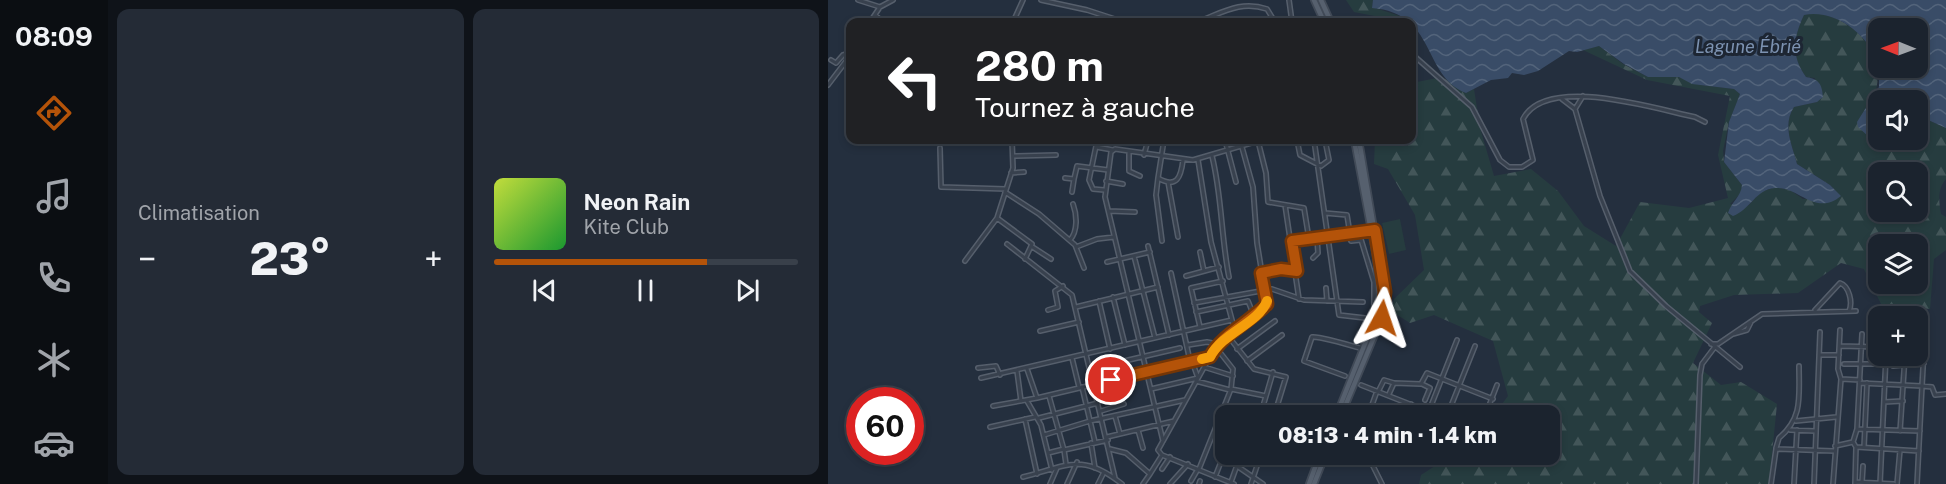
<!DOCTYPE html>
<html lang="fr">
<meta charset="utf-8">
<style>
body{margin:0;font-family:"Public Sans",sans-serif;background:#242b36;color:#f1f3f6;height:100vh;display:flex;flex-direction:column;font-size:22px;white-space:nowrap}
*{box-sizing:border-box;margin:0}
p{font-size:20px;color:#a0a4aa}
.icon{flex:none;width:33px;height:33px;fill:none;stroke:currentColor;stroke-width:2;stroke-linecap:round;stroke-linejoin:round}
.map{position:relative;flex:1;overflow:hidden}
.panel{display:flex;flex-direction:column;gap:9px;padding:9px;background:#0f1319;width:720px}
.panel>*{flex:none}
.top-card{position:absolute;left:18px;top:18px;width:570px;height:126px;border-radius:12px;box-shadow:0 3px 9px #0003,0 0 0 2px #39404a;background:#202124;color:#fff;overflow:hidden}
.needle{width:39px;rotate:271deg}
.tools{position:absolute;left:1040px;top:18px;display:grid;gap:12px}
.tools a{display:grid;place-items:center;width:60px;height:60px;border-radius:12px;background:#1b232e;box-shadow:0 3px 9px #0003,0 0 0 2px #39404a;font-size:30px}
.speed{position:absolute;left:18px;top:387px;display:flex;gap:12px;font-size:30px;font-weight:700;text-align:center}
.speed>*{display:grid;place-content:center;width:78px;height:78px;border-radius:50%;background:#1b232e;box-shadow:0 3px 9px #0003,0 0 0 2px #39404a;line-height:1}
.speed .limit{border:9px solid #d22;background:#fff;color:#111}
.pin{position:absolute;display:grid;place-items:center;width:51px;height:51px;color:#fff;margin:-26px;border:3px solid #fff;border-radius:50%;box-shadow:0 2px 6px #0007}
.me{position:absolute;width:66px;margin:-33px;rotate:5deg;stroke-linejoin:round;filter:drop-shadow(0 0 4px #0008)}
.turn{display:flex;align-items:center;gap:21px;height:126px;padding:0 30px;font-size:27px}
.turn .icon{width:78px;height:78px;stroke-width:2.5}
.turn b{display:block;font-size:42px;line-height:51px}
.big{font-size:45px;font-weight:800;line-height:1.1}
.panel .card{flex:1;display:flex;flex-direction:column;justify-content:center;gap:9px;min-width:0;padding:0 21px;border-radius:12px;background:#242b36}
.song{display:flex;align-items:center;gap:18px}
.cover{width:72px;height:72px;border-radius:9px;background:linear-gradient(135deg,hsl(70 70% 55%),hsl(130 70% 35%))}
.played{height:6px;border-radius:3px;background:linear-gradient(90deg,#b45309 70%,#39404a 70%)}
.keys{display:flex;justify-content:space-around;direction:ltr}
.heat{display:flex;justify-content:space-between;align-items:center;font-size:33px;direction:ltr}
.panel .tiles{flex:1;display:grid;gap:9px;grid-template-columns:repeat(2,1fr)}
.trip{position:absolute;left:387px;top:405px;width:345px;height:60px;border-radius:12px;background:#1b232e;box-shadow:0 3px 9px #0003,0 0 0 2px #39404a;font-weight:800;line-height:60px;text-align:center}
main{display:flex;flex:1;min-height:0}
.tab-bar{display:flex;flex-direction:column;width:108px;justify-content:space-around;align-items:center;background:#0b0e12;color:#a0a4aa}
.tab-bar .icon{width:42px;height:42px}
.tab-bar .selected{color:#b45309}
.tab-bar b{font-size:27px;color:#f1f3f6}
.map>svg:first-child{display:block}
</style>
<main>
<nav class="tab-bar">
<b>08:09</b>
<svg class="icon selected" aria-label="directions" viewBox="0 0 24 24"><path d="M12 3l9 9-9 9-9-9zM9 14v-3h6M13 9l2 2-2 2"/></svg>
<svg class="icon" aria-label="music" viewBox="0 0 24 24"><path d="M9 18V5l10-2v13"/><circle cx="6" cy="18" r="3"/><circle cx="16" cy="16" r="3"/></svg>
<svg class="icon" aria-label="phone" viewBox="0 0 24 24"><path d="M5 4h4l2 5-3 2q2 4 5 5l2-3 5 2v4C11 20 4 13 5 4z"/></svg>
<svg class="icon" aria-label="climate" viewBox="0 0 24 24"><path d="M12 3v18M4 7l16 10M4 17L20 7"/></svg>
<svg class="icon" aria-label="car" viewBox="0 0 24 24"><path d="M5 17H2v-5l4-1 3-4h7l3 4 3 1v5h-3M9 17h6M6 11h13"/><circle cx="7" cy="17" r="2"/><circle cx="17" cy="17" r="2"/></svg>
</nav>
<section class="panel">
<div class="tiles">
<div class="card"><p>Climatisation</p>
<div class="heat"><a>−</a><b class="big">23°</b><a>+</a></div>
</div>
<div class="card">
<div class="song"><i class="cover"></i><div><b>Neon Rain</b><p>Kite Club</p></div></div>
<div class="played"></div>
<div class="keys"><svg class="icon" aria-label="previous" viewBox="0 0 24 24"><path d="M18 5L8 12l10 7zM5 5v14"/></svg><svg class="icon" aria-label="pause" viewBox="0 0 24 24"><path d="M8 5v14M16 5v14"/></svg><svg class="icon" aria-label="next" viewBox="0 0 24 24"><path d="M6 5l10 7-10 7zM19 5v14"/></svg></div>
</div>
</div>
</section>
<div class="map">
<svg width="1118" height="484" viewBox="0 0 1118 484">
<defs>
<pattern id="forest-firs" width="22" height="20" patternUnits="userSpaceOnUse" patternTransform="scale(1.5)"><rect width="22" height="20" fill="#263c3f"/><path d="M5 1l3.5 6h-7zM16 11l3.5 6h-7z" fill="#435659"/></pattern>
<pattern id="water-waves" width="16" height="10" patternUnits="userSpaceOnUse" patternTransform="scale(1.5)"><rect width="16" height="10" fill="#394c67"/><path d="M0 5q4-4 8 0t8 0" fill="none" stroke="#53647b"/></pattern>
</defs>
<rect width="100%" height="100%" fill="#242f3e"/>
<path fill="url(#forest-firs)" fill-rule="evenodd" d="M518,0h27l-1,7 31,10 3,5 -52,-10z
M986,13c53,6 86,62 46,105l8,18 10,4h39v-25l29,13v51c-9,10 -7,23 -5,35l5,3v33l-12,9 -4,50 -49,-5 -17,-35 -23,-6 -43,30 -64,2 -34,11 -1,6 13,11 -19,40 28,22 20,-3 36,22 -8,80h-350l2,-9 31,-20 98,-1v-38l-56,-1 14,-19 -15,-55 -59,-26 -24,8 -19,-12 3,-12 30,-29 -9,-55 -27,-46 -14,-5 1,-24h37v-57l30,-6 24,16 8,-4 6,39 14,48 37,-7 27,22 26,35 32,20 24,-44 49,6 39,-10 -10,-43 12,-59 -83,-16 -64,-30 16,-4 24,18 25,13h31l22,8 33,4 6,5 -11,28 -6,29 1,11 18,23 -1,8 -11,11 18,2 13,-14 15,-5 14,3 13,9 37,-3 -10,-11 -33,-21c-5,-19 -15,-39 -3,-57l23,-5 -2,-24 -9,-1c-15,-21 -13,-39 -2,-62zM1050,172h39v40h-39zM1050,244h39v40h-39z"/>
<path fill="#263c3f" d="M572,219l6,31 -17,4 -7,-31z"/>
<path fill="url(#water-waves)" d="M545,0h573v128l-29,-13v-15h-39v38l-10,-2 -10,-9 -1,-5 22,-35v-19h38v-40h-39v34c-11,-28 -43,-53 -74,-47 -11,23 -13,41 2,62 13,2 16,7 17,20l-6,5 -23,5c-12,18 -2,38 3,57l33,21 11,11c-26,21 -42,-10 -66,-8 -19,1 -25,22 -42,28l-5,-3c3,-11 13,-16 14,-28l-18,-23 5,-40 11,-28 -6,-5 -42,-5 -13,-7h-31l-24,-13 -25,-18 -22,6 -8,-1 -31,20 -14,4 -12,-2 -4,5 -17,2 -25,13c-44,-17 -29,-80 -94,-85z"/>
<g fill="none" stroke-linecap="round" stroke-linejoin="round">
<defs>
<path id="minor" d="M30,0l22,7
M213,0l46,10 37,12
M461,0l3,22
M47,15l8,7
M42,22l10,-15 13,-7
M185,22l10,-22
M369,22c25,-9 43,-22 70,-13l8,13
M428,22h6
M584,54l60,53 28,53 9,7h13l11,-7 -10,-41c23,-45 133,-10 172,-2l10,5
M3,60l5,3 7,-8 7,-2
M0,85l22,-29
M734,99l13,10 25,87 30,75 36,35 74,61
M747,109l8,-13
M184,140l32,1
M269,140l-1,7 17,3
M336,140l-6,38c19,11 23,-1 25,-18
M397,140l11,42
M469,140l3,15 21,11 8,-6 -4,-20
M486,140l25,175 26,3
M430,141l8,32 2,29 36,6 5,31
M470,141l10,-1
M268,146l-7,34 4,9 11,1
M112,148l1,39 65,2
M301,152v19l11,5
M316,155l4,-15
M185,156l43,-1
M384,156c10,40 9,81 17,121
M370,160l13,82 21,78
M183,173l13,-1
M237,178l9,1 -2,13
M330,178l-2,17 6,46
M246,179l3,-13 31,4
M278,181l17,3
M340,182l10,55
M177,192l34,22 36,31 9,23
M457,205l14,94
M281,211l26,1
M497,213l22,2 3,19
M169,218l35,26 -7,15
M531,233l15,49v34
M520,234l3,7 10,-1
M242,240c8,-9 7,-25 3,-36
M464,241l79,-10
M179,244l65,51 43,183
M203,246l20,13
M320,246l21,89
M248,247l21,-8 17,-2
M372,252l4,19
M306,256l21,82
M485,258l5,-5 -1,-15
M137,261l32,-43 16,-50 -1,-28
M279,262l43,-10
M343,273l19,88
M433,273l20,-4 16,2
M358,276l33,-9
M498,288l1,13
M285,297l12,48
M271,301l11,48
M366,303l78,-14 32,11 59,2
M248,307l82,-20
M220,310l10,-3 -3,-16 8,-5
M987,310l25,-27c9,3 13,19 9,28
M368,312l52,-11 6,15
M372,327l-9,-39 32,-7
M212,331l39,-9
M1097,332l-3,54 10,1 3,8 11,-1
M905,334l14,-4 4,-8
M400,336l26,33 32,8 -12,39
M883,344h7l44,-30 94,-3
M360,345l19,-3 10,2
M387,346l18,23 -2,20
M1012,346l38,1
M409,349l38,-28
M991,355h20
M244,358l7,29
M419,361l35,-26
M1016,364h41
M1065,366l31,-3
M376,367l29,9
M150,368l18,-2 4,9
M199,369l10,29
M262,369l90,-21
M189,371l4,30
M517,376l-41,-15 8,-24c8,-1 41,9 51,12
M153,378l251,-58 3,11
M1013,379l19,1
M368,381l34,9
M1032,383l62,3 -5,98
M594,384l8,4 -5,12
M533,385l79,31
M254,387l13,55
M323,389l47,-11 -6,-17
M551,390l5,-10 10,3
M561,394l5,-11 27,1 6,-11 66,26
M221,396l15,54
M438,396l7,-24
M199,401l14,24 11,45
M1056,402l19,-1
M165,406l44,-8 173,-41
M396,407l13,4 1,5
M273,411l23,-7
M287,416l5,18
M540,416l9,-25
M578,416l5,-12
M599,416l30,-76
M619,416l28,-70
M657,416l12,-31
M211,418l59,-15
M197,419l12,55
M968,421l40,-4
M162,427l45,-10
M1029,429l63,2
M310,430l5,18
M962,430l25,1
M1072,431l5,-75
M216,435l46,-14 95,-21
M279,437l67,-16
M335,441l-58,-244 6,-45 4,-3 78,11 65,-19
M263,443l4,25
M1007,446l18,-4
M1028,447l63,4
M1036,447l3,-64
M948,448l3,-10c24,-20 20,-41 20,-72
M282,449l16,4 24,21 12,-19
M220,453l16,-4
M539,454l15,30
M581,454v1
M602,457l1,-3
M541,460l12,-6
M238,464l-2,-14 44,-10
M409,466l26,18
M334,469l8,-12
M371,469l32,-80 35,7 -6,20
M195,477c44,-11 59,-25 99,7
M387,477l11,-28
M363,481l7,-12
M403,482l10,-28
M1027,482l39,2
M1034,482l1,-16
M222,484l7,-16
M239,484l10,-22
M270,484l6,-12
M315,484l7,-10
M342,484l18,-20
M371,484l1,-3
M406,484l-72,-29 -4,-5 59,-106 28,-20 22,-20 -10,-61 -4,-56 -13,-47
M423,484l10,-30
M868,484l4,-109 2,-11 12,-16
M943,484l5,-35 58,2
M966,484l3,-54
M986,484l6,-152
M1005,484l8,-105 -3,-10 2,-39
M1027,484l1,-37 -3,-5 4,-13 5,-95
M1052,484l6,-128
M1069,484l3,-34"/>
<path id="major" d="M486,0l10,22
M493,0l10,22
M508,416l44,-110 -4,-49 -22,-117
M513,416l41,-98 4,-19 -27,-159
M481,484l11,-30
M486,484l12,-30"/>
</defs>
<use href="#minor" stroke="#565f6c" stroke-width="6"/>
<use href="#major" stroke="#414a57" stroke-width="8"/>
<use href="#minor" stroke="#38414e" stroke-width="3"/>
<use href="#major" stroke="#56606e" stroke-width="4.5"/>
</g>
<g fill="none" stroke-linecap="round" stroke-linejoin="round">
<defs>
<path id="route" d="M283,380l99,-23c12,-23 39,-34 57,-53l-6,-31 20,-4 16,2 -5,-30 83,-11 10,62 -3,26"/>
</defs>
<use href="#route" stroke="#753606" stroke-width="15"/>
<use href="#route" stroke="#b45309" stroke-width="10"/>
<path stroke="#f59e0b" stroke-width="10" d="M374,359l8,-2c13,-25 48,-33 57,-56"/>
</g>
<g text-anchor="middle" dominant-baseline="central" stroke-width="6" stroke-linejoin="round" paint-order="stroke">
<g font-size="18" font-style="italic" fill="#7c92b1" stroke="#1d2633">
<text x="920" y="46">Lagune Ébrié</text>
</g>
</g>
</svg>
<div class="tools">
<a><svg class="needle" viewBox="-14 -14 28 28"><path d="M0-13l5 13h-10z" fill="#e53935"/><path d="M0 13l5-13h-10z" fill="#a0a4aa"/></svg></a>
<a><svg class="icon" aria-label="sound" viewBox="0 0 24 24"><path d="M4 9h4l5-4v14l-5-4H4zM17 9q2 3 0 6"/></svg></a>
<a><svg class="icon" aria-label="search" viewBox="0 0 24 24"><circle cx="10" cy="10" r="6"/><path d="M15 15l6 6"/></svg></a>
<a><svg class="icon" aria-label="layers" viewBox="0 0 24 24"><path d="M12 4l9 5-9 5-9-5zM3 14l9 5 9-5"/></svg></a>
<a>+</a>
</div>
<div class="speed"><div class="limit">60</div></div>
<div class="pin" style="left:283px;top:380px;background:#d93025"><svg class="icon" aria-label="arrive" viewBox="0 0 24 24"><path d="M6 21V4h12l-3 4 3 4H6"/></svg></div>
<svg class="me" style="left:554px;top:318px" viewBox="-20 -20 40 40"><path d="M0-17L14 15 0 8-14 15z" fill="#b45309" stroke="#fff" stroke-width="4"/></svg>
<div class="trip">08:13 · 4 min · 1.4 km</div>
<div class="top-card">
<div class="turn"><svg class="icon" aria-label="left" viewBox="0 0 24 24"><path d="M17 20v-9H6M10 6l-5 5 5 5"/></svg><div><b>280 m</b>Tournez à gauche</div></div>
</div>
</div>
</main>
